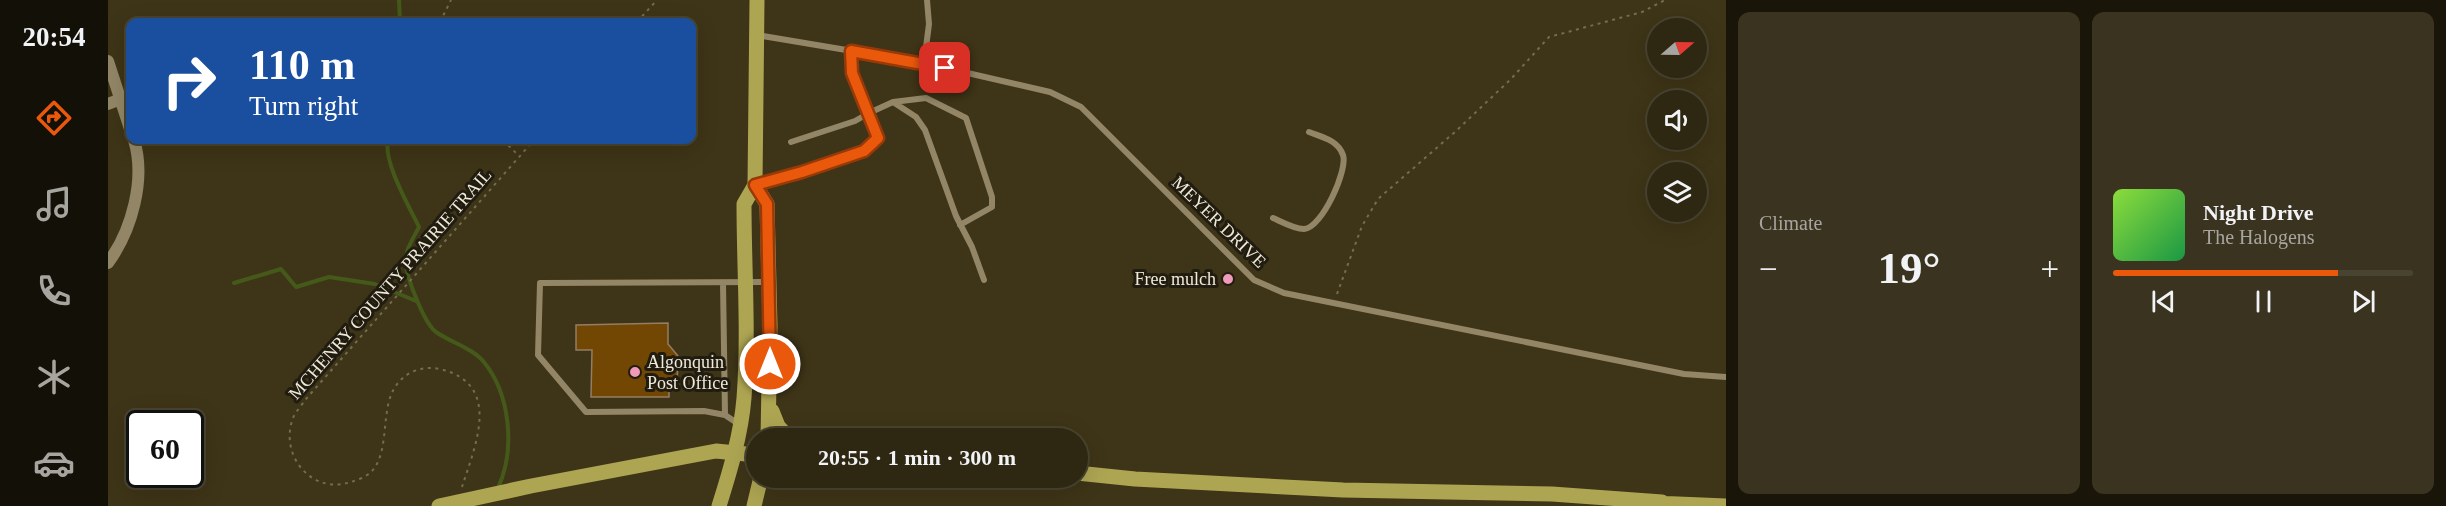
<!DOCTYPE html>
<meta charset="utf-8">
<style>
body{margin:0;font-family:Georgia,serif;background:#3a331f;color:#f1f3f6;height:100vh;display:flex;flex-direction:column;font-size:22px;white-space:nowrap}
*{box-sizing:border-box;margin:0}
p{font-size:20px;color:#a7a59f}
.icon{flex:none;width:33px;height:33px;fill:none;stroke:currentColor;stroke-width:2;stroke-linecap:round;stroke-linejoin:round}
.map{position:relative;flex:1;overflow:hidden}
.details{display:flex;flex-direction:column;gap:12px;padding:12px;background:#191509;width:720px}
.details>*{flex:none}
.guide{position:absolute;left:18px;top:18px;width:570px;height:126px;border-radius:12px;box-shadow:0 6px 24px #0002,0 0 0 2px #494431;background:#1a4fa0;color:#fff;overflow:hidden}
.needle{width:39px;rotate:70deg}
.buttons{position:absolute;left:1539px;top:18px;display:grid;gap:12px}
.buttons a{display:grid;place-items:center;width:60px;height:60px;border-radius:50%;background:#2e2711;box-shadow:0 6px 24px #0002,0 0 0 2px #494431;font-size:30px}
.speed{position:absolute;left:18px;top:410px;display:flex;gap:12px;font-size:30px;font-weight:700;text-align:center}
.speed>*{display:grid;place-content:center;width:78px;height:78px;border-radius:50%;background:#2e2711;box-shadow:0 6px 24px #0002,0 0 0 2px #494431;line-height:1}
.speed .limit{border:3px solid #111;border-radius:9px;background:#fff;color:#111}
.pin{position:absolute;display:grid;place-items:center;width:51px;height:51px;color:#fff;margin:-26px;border-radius:12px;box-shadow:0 3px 9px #0006}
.me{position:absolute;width:66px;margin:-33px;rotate:0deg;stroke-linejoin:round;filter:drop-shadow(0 0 4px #0008)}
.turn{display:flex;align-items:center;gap:21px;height:126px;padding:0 24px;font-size:27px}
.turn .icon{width:78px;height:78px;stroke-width:2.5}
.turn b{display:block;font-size:42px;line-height:51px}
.big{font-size:45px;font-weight:700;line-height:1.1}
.details .widget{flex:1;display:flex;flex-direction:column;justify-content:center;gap:9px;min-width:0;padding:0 21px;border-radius:12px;background:#3a331f}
.song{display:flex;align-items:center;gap:18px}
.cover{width:72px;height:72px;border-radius:9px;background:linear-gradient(135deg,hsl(90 70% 55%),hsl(140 70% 35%))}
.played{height:6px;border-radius:3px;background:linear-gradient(90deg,#ea580c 75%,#494431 75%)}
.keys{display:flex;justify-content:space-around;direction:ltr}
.heat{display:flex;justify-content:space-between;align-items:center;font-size:33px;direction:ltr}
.details .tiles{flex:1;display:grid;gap:12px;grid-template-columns:repeat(2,1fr)}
.trip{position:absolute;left:638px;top:428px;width:342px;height:60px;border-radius:30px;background:#2e2711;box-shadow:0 6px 24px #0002,0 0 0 2px #494431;font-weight:700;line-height:60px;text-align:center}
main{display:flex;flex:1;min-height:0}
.tab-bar{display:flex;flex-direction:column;width:108px;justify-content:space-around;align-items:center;background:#121007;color:#a7a59f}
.tab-bar .icon{width:42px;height:42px}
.tab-bar .current{color:#ea580c}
.tab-bar b{font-size:27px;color:#f1f3f6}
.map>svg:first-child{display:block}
</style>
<main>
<nav class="tab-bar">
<b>20:54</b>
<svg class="icon current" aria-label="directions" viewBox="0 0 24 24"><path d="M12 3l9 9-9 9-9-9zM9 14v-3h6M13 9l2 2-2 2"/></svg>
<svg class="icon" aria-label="music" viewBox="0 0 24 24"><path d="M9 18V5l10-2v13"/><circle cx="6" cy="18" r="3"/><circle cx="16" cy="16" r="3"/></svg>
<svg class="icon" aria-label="phone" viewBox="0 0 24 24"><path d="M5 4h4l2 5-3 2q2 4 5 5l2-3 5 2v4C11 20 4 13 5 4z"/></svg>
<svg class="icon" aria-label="climate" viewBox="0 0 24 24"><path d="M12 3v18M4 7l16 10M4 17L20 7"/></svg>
<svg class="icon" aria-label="car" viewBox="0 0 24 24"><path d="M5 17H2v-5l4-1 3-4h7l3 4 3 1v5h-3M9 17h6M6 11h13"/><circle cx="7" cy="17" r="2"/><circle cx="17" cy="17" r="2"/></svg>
</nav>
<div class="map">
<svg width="1618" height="506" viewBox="0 0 1618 506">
<rect width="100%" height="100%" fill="#3e3417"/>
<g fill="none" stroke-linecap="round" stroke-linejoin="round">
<path stroke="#455a1a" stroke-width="4" d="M291,0l1,22
M280,140c-5,22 21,66 31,87 -4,8 -12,20 -13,29 -3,15 18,67 30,76 14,10 36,16 47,29 27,32 33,88 15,127
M126,283l47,-14 15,18 33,-10 46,7 41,17"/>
</g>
<path fill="#714703" stroke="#947d63" stroke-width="1.5" d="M560,323v21l10,12 -1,31h-8v10h-78l1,-47h-16v-25z"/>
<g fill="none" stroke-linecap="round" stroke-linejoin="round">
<path stroke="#746c52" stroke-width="2" stroke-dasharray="3 4.5" stroke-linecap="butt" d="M332,22l11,-22
M529,22l20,-22
M395,140l16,16
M1229,294l25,-68 16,-27 78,-68 55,-52 38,-42 93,-25 23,-12
M354,487c13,-41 41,-103 -22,-118 -15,-3 -31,1 -41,13 -21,22 -7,69 -28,90 -5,5 -14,8 -20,10 -40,13 -72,-27 -58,-64 3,-7 9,-13 13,-19l228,-259"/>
<path stroke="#938667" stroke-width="6" d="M649,35l167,28 126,29 31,15 173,173 30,13 400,81 42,3
M743,51l1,22 17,40 24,-11 23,15 9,13 31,86 16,31 12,33
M816,63l5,-39 -2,-24
M785,102l33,-4 40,20 26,79v10l-32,18
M647,185l47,-13 62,-21 14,-13 -9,-25 -14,8 -64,21
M1165,218c9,4 21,11 31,11 18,-1 44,-59 39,-74 -5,-15 -21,-18 -34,-23
M615,283l2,132
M632,425l-15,-10 -21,-4 -118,1 -48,-57 2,-72 229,-1"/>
<path stroke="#938667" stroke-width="12" d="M0,61l22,68
M0,104l13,-5
M0,263c24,-33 38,-84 26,-123"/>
<path stroke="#ada552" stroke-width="15" d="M647,185l12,19 3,122 -2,112
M664,411l6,15 11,12
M969,473l58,6 208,11 209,4 110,8
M1546,503l72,3
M331,506l92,-20 185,-35 40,4
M611,506c11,-35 22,-71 25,-108 5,-64 0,-129 0,-194l11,-19 2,-185
M646,506l7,-29"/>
</g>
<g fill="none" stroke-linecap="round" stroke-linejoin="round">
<defs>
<path id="route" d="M662,364l-3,-160 -12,-19 47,-13 62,-21 14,-13 -26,-65 -1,-22 94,17"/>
</defs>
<use href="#route" stroke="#983908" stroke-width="15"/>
<use href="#route" stroke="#ea580c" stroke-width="10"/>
</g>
<g fill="#ef9ab8" stroke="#211c10" stroke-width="2">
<circle cx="1120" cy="279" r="6"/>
<circle cx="527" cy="372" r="6"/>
</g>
<g text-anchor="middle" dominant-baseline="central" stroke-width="6" stroke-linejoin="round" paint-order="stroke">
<g font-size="18" fill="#f0ead9" stroke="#211c10">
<text transform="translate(1111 222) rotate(44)">MEYER DRIVE</text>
<text transform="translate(282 284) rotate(-49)">MCHENRY COUNTY PRAIRIE TRAIL</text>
</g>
<g font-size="18" fill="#f0ead9" stroke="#211c10" text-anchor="end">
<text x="1108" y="279">Free mulch</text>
<text x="539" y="362" text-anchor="start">Algonquin<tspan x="539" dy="21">Post Office</tspan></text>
</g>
</g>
</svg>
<div class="buttons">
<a><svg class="needle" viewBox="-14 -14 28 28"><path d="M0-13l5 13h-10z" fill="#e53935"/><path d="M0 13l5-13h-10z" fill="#a7a59f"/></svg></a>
<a><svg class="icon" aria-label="sound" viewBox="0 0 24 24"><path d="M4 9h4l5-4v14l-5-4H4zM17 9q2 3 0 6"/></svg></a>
<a><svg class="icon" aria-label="layers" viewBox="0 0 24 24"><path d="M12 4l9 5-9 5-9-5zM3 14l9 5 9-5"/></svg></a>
</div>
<div class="speed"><div class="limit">60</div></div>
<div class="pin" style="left:837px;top:68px;background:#d93025"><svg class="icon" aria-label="arrive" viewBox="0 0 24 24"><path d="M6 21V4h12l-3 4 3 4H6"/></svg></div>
<svg class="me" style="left:662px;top:364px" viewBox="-20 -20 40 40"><circle r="17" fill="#ea580c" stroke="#fff" stroke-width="3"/><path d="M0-11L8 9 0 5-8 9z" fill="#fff"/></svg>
<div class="trip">20:55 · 1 min · 300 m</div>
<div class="guide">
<div class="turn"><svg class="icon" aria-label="right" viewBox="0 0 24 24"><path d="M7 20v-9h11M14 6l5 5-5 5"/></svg><div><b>110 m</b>Turn right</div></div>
</div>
</div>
<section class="details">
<div class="tiles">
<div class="widget"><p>Climate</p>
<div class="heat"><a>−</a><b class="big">19°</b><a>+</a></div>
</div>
<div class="widget">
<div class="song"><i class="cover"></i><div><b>Night Drive</b><p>The Halogens</p></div></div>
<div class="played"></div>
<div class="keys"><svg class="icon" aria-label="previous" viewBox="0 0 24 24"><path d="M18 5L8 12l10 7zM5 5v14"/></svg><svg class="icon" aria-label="pause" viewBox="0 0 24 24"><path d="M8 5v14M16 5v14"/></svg><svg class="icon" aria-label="next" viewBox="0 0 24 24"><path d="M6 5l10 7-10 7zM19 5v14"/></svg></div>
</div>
</div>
</section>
</main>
